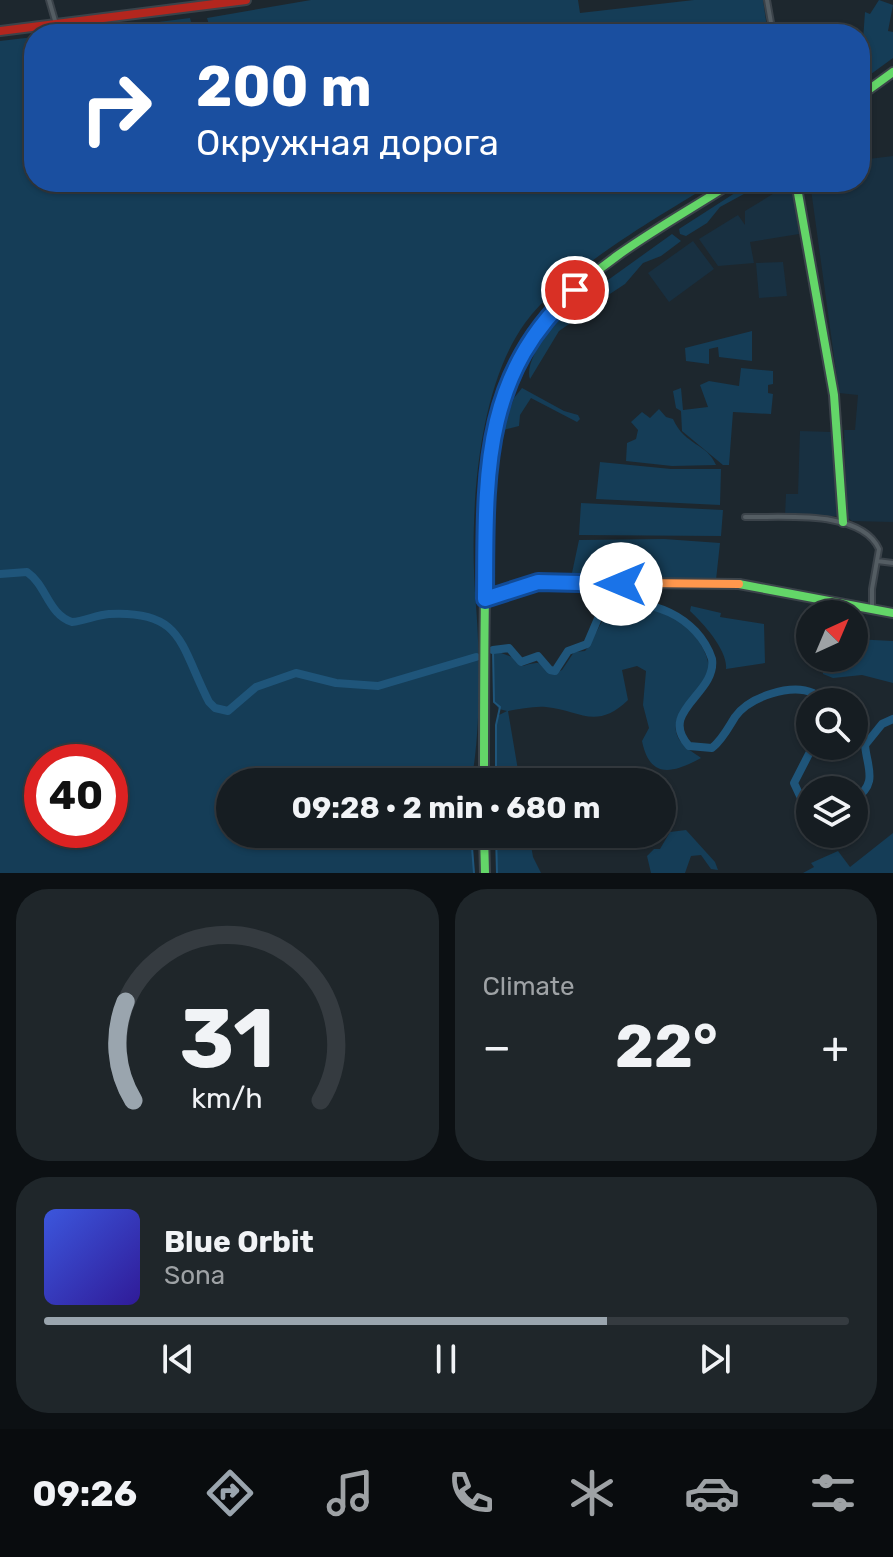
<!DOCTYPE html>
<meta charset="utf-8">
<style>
body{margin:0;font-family:Rubik,sans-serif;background:#1f262a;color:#f1f3f6;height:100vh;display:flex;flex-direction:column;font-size:30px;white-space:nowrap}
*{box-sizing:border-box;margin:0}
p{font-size:26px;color:#9ea2a5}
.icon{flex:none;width:44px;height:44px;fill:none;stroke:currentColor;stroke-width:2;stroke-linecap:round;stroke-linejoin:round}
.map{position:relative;height:873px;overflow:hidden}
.side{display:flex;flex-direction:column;gap:16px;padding:16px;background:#0c1013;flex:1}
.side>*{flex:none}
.guide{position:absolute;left:24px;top:24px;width:846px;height:168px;border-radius:32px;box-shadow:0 2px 6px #0004,0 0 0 2px #353b40;background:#1a4fa0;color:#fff;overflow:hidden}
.needle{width:52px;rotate:44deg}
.fabs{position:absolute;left:796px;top:600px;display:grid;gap:16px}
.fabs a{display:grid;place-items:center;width:72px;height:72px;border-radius:50%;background:#161d22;box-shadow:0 2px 6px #0004,0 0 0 2px #353b40;font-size:40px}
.speed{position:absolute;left:24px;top:744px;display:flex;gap:16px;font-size:40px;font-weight:700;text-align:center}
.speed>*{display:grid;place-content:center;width:104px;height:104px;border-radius:50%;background:#161d22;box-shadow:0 2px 6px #0004,0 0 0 2px #353b40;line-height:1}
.speed .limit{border:12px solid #d22;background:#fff;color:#111}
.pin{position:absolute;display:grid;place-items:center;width:68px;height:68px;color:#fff;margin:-34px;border:4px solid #fff;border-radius:50%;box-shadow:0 2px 8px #0007}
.me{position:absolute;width:88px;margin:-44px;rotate:270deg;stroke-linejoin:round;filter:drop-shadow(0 0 6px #0008)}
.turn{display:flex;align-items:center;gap:28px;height:168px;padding:0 40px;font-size:36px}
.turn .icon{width:104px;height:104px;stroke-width:2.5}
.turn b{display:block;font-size:56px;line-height:68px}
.big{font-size:60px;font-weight:700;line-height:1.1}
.side .widget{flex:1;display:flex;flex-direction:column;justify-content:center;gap:12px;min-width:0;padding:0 28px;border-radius:32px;background:#1f262a}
.side .dial{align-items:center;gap:0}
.dial svg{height:208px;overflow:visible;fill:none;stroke:#353b40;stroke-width:7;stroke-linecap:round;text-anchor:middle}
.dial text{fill:#f1f3f6;stroke:none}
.song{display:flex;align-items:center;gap:24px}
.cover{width:96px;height:96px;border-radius:12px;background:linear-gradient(135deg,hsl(230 70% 55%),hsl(250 70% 35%))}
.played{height:8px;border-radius:4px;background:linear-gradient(90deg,#9aa5ae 70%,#353b40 70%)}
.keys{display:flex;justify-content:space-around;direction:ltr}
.heat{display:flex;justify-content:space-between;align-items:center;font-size:44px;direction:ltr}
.side .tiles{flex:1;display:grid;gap:16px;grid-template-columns:1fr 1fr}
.widget:last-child{grid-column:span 2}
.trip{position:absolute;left:216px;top:768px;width:460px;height:80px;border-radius:40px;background:#161d22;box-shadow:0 2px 6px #0004,0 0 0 2px #353b40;font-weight:700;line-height:80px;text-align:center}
.menu{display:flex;height:128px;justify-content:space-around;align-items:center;background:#090c0e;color:#9ea2a5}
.menu .icon{width:56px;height:56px}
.menu .current{color:#9aa5ae}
.menu b{font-size:36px;color:#f1f3f6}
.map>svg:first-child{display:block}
</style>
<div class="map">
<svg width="893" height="873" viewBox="0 0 893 873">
<rect width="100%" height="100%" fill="#1d272e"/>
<path fill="#183041" d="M893,156v366l-41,-1 -5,-4 -3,-87h11l3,-35 -19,-2 -29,-211h50v-22z
M781,189l12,2 6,43 -49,8 4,21 -36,3 -19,-27 39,-24 7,10v-14z
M693,241l21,28 -45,33 -21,-29z
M783,262l4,34 -28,2 -3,-35z
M800,431l31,1 6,53h3v31h-55l1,-22h12z"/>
<path fill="#153d57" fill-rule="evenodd" d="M311,0h267l2,13 114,-13h69l5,34h-704l126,-16 3,12 16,-5 -2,-7z
M879,0l14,5 -5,26 5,1v26l-33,24 5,-70 5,2z
M34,37v145h681c-56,34 -152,89 -190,141 -50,69 -56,200 -49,283 4,50 5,127 -5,176h-241v52h241l3,39h-474v-832zM110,762v68h-68v-68z
M752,182h14l-46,25 -13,16 -21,13 -6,-2 -1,-5z
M672,234l9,7 -20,15 -18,7 -18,21 -38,25 -11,-6z
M573,307l-1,15 -13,9 -29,48c-7,-18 27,-65 43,-72z
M752,331v30l-33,-4 -1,-10 -9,2v15l-23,-3 -1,-13z
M741,368l32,3v13l-5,1v8l5,1 -2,20 -38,-2 -4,53h-6l-41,-34 -1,-20 -5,-3 -3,-17 8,-3 2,22 25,-3 -8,-22 9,-4 30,5z
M522,388l42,23 14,4 2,4 -3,3 -46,-24 -11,17 -1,11 -16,4 11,-32z
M659,409l7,8 7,2c12,27 34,24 43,46l-44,1 -46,-5 1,-18 9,-4 2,-9 -7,-8 11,-10 8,6z
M600,462l71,7h50l-1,36 -124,-6z
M581,503l142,7 -2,26 -142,-1z
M664,539l56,4 -4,37 -140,-3 -4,-4 7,-33z
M645,606c32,3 72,42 63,76 -16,13 -49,43 -22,65 5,5 9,6 15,11 -28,15 -51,22 -59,-17l7,-13 -6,-23 3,-34 -9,-5 -15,4 6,30c-32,31 -49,10 -82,7 -12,-1 -26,2 -38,4l12,71h-24l1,-66 10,-5 -8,-2 -5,-7 -1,-52 19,7 11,9c26,-8 13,2 30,8l9,-4 12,-18 11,-1 4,-5 19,-36z
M691,606l30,7 -1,4 44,7 1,39 -39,6c2,-18 -22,-45 -36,-58z
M854,639l39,2v42l-31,-8 -29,3 -10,-4 1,-16h30z
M686,830l29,32 3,8 -7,-1 -10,-14 -10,1 -6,17h-34l-4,-17 7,-7h6l10,-17z
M893,833v40h-90l11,-6 -3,-4 27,-12 12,16z
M496,834h33l4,23 8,16h-44z"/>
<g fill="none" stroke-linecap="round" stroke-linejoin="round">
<path stroke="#1f557a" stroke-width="2" d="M493,650l1,52 6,5 -4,18v57
M471,782l2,-8
M471,834l3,39
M496,834l1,39"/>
<path stroke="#1f557a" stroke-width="8" d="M0,574l27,-2c20,14 21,42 45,50 13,-1 24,-7 37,-8 75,-4 71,32 100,88l6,6 13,3 28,-24 40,-14 40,10 42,3 98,-29
M493,650l16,-2 12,14 17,-6 12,14 5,1 13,-20 19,-7 12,-28 8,-8c41,-14 91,9 105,51 5,35 -55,52 -23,87l23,2c11,-9 16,-20 23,-31 14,-20 56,-34 78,-24l4,9
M854,800c25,-17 13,-32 11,-55l17,-21 11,-5
M810,803l-9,-5 -7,-15 19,-37"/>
<defs>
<path id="street" d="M49,0l7,24
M767,0l6,34
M745,517c37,1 116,-8 134,32l-7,40v20
M877,561l16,2"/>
<path id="fast" d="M860,96l33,-24
M796,182l38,213 9,127
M739,584l154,29
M484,782c0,-63 0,-125 1,-188 1,-102 -1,-205 71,-285 49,-54 117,-88 177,-127
M484,834l1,39"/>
<path id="slow" d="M485,599l53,-17 201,2"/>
<path id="jam" d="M0,31l246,-31"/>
</defs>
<use href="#street" stroke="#3b434a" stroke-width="8"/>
<use href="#fast" stroke="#3b434a" stroke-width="12"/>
<use href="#slow" stroke="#3b434a" stroke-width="12"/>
<use href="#jam" stroke="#3b434a" stroke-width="12"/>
<use href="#street" stroke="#545d63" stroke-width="4"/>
<use href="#fast" stroke="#63d668" stroke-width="8"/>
<use href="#slow" stroke="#ff974d" stroke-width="8"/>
<use href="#jam" stroke="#b3261e" stroke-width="8"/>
</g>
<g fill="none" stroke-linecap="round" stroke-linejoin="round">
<defs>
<path id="route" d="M575,290c-96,86 -89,191 -90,309l53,-17 83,2"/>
</defs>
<use href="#route" stroke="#114b97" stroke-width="20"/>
<use href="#route" stroke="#1a73e8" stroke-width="14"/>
</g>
</svg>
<div class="fabs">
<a><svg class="needle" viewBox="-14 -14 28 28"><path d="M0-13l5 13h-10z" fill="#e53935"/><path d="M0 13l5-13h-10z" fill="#9ea2a5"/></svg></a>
<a><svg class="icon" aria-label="search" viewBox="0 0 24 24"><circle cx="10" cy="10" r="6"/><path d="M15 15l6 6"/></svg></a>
<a><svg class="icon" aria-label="layers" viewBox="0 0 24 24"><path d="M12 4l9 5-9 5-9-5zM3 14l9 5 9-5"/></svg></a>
</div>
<div class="speed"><div class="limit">40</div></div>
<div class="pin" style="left:575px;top:290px;background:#d93025"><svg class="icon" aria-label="arrive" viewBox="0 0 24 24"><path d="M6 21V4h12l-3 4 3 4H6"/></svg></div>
<svg class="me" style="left:621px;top:584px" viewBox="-20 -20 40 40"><circle r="19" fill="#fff"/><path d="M0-13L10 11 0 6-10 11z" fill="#1a73e8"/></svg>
<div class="trip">09:28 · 2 min · 680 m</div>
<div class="guide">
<div class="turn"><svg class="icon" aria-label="right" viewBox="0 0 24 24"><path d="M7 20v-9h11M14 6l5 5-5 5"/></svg><div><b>200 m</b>Окружная дорога</div></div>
</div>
</div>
<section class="side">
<div class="tiles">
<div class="widget dial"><svg viewBox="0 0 100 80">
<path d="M14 69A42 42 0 1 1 86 69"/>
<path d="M14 69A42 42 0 0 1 11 31" stroke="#9aa5ae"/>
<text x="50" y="56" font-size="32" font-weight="700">31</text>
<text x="50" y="72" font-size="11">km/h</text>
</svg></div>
<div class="widget"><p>Climate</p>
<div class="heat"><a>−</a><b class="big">22°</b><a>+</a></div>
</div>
<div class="widget">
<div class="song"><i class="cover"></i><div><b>Blue Orbit</b><p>Sona</p></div></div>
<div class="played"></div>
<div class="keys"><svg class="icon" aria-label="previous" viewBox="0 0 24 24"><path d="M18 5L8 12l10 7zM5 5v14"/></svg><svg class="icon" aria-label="pause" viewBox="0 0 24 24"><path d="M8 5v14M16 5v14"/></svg><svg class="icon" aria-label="next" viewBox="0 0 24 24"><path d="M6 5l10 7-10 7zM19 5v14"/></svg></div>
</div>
</div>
</section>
<nav class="menu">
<b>09:26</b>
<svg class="icon current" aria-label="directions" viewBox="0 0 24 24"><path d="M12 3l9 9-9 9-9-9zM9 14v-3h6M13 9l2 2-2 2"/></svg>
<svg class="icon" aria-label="music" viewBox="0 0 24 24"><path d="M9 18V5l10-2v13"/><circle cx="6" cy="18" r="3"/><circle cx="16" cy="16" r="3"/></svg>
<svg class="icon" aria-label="phone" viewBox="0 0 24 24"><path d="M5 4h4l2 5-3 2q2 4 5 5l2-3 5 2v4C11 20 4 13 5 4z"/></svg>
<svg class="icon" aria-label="climate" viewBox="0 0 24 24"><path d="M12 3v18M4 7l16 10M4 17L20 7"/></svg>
<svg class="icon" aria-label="car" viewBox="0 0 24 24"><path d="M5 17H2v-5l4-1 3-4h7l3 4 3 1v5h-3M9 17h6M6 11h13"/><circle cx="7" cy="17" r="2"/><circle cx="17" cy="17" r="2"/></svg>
<svg class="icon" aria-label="filters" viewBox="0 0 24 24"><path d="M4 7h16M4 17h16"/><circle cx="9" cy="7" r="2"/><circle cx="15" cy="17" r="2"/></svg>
</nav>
